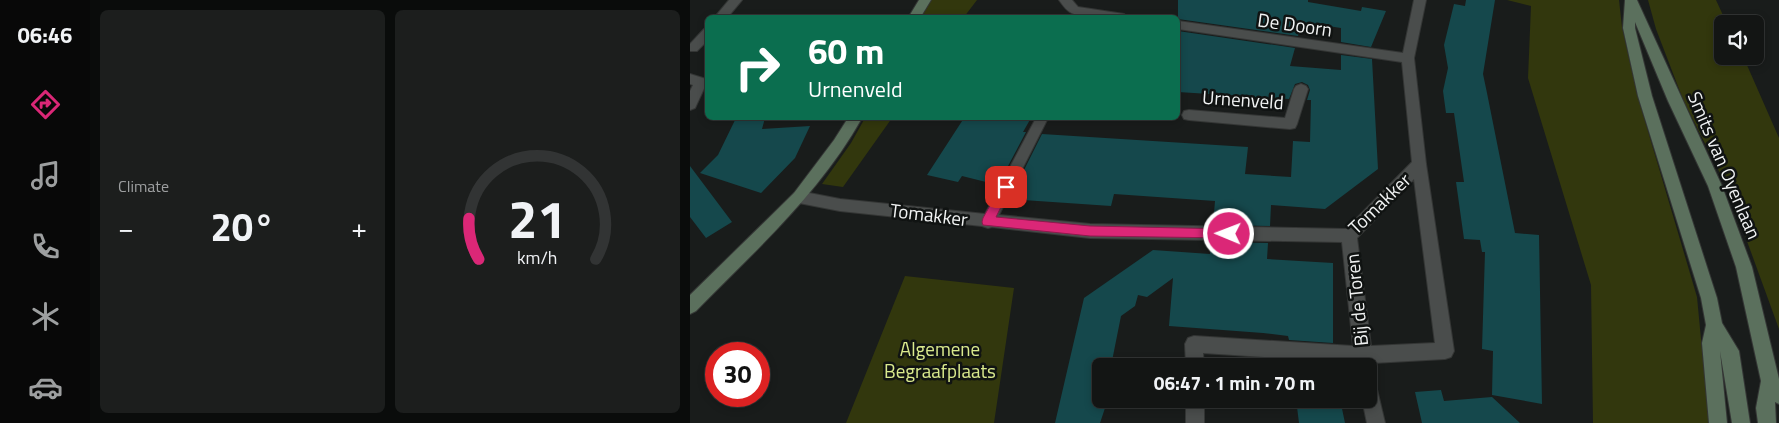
<!DOCTYPE html>
<meta charset="utf-8">
<style>
body{margin:0;font-family:"Titillium Web",sans-serif;background:#1c1e1d;color:#f1f3f6;height:100vh;display:flex;flex-direction:column;font-size:19px;white-space:nowrap}
*{box-sizing:border-box;margin:0}
p{font-size:16px;color:#9d9fa0}
.icon{flex:none;width:28px;height:28px;fill:none;stroke:currentColor;stroke-width:2;stroke-linecap:round;stroke-linejoin:round}
.map{position:relative;flex:1;overflow:hidden}
.details{display:flex;flex-direction:column;gap:10px;padding:10px;background:#0a0c0b;width:600px}
.details>*{flex:none}
.top-card{position:absolute;left:15px;top:15px;width:475px;height:105px;border-radius:8px;box-shadow:0 2px 8px #0003,0 0 0 1px #323434;background:#0b6e4f;color:#fff;overflow:hidden}
.fabs{position:absolute;left:1024px;top:15px;display:grid;gap:10px}
.fabs a{display:grid;place-items:center;width:50px;height:50px;border-radius:8px;background:#131514;box-shadow:0 2px 8px #0003,0 0 0 1px #323434;font-size:25px}
.speed{position:absolute;left:15px;top:342px;display:flex;gap:10px;font-size:25px;font-weight:700;text-align:center}
.speed>*{display:grid;place-content:center;width:65px;height:65px;border-radius:50%;background:#131514;box-shadow:0 2px 8px #0003,0 0 0 1px #323434;line-height:1}
.speed .limit{border:8px solid #d22;background:#fff;color:#111}
.pin{position:absolute;display:grid;place-items:center;width:42px;height:42px;color:#fff;margin:-21px;border-radius:10px;box-shadow:0 2px 8px #0006}
.me{position:absolute;width:55px;margin:-28px;rotate:271deg;stroke-linejoin:round;filter:drop-shadow(0 0 4px #0008)}
.turn{display:flex;align-items:center;gap:18px;height:105px;padding:0 20px;font-size:22px}
.turn .icon{width:65px;height:65px;stroke-width:2.5}
.turn b{display:block;font-size:35px;line-height:42px}
.big{font-size:38px;font-weight:700;line-height:1.1}
.details .widget{flex:1;display:flex;flex-direction:column;justify-content:center;gap:8px;min-width:0;padding:0 18px;border-radius:8px;background:#1c1e1d}
.details .dial{align-items:center;gap:0}
.dial svg{height:130px;overflow:visible;fill:none;stroke:#323434;stroke-width:7;stroke-linecap:round;text-anchor:middle}
.dial text{fill:#f1f3f6;stroke:none}
.heat{display:flex;justify-content:space-between;align-items:center;font-size:28px;direction:ltr}
.details .tiles{flex:1;display:grid;gap:10px;grid-template-columns:repeat(2,1fr)}
.trip{position:absolute;left:402px;top:358px;width:285px;height:50px;border-radius:8px;background:#131514;box-shadow:0 2px 8px #0003,0 0 0 1px #323434;font-weight:700;line-height:50px;text-align:center}
main{display:flex;flex:1;min-height:0}
.menu{display:flex;flex-direction:column;width:90px;justify-content:space-around;align-items:center;background:#080808;color:#9d9fa0}
.menu .icon{width:35px;height:35px}
.menu .current{color:#db2777}
.menu b{font-size:22px;color:#f1f3f6}
.map>svg:first-child{display:block}
</style>
<main>
<nav class="menu">
<b>06:46</b>
<svg class="icon current" aria-label="directions" viewBox="0 0 24 24"><path d="M12 3l9 9-9 9-9-9zM9 14v-3h6M13 9l2 2-2 2"/></svg>
<svg class="icon" aria-label="music" viewBox="0 0 24 24"><path d="M9 18V5l10-2v13"/><circle cx="6" cy="18" r="3"/><circle cx="16" cy="16" r="3"/></svg>
<svg class="icon" aria-label="phone" viewBox="0 0 24 24"><path d="M5 4h4l2 5-3 2q2 4 5 5l2-3 5 2v4C11 20 4 13 5 4z"/></svg>
<svg class="icon" aria-label="climate" viewBox="0 0 24 24"><path d="M12 3v18M4 7l16 10M4 17L20 7"/></svg>
<svg class="icon" aria-label="car" viewBox="0 0 24 24"><path d="M5 17H2v-5l4-1 3-4h7l3 4 3 1v5h-3M9 17h6M6 11h13"/><circle cx="7" cy="17" r="2"/><circle cx="17" cy="17" r="2"/></svg>
</nav>
<section class="details">
<div class="tiles">
<div class="widget"><p>Climate</p>
<div class="heat"><a>−</a><b class="big">20°</b><a>+</a></div>
</div>
<div class="widget dial"><svg viewBox="0 0 100 80">
<path d="M14 69A42 42 0 1 1 86 69"/>
<path d="M14 69A42 42 0 0 1 8 44" stroke="#db2777"/>
<text x="50" y="56" font-size="32" font-weight="700">21</text>
<text x="50" y="72" font-size="11">km/h</text>
</svg></div>
</div>
</section>
<div class="map">
<svg width="1089" height="423" viewBox="0 0 1089 423">
<rect width="100%" height="100%" fill="#191c1b"/>
<path fill="#32370d" d="M241,0h46l-13,17 -43,1z
M817,0h112l3,27 15,67 60,203 12,126h-116l-2,-138 -63,-207 3,-72z
M958,0h68l11,24h-5v32h21l36,82v191l-51,-140 -44,-87 -28,-73z
M175,118h27l-49,69 -21,-3 29,-41z
M215,276l109,12 -20,135h-148z"/>
<path fill="#15484c" d="M488,0h130v2l53,9 1,-4 24,4 -15,36 -30,-5v-14l-39,-6 -4,14 -120,-17z
M776,0h29l-12,74 4,19 28,140 24,2 3,169 -50,-9 1,-44 -11,-2 3,-97h-3l-2,-12 -16,-1 -8,-57h8l-10,-69h-8l-3,-22 5,-23 -4,-23 10,-41 11,2z
M488,31l117,17 -5,18 51,4v-15l31,4 6,110 -53,40 -54,-4 -1,21 -57,-1 2,-24 -101,-7 -3,12 -88,-6 3,-9 -11,-3 27,-54 206,13 -3,27 46,3 2,-36 17,1 1,-42h-4l3,-10 -2,-5 -6,-3 -7,2 -6,15 -111,-7z
M46,118h29l-3,11 48,-3 -15,32 -34,35 -61,-20 18,-18z
M274,118h67l-8,14h3l-28,53 -36,-9 -4,6 -31,-7z
M0,166l42,56 -26,16 -16,-21z
M521,242l57,1 -1,16 66,4v80l-44,-3 -1,-4 -25,-3 -94,-7 4,-48 -26,19 -9,-2 -3,11 -14,10 -10,50h-10v33h7l-8,24h-45l29,-125 69,-48 57,4z
M601,361l42,2 1,3h-42z
M751,390l3,11 48,-4 28,26h-98l-7,-31z
M606,399h44l5,24h-46z"/>
<g fill="none" stroke-linecap="round" stroke-linejoin="round">
<defs>
<path id="street" d="M39,0h13l-15,18h-13z
M369,0h13l6,7 46,7 6,4c-14,0 -50,1 -60,-6 -4,-2 -8,-8 -11,-12z
M724,0h12l-12,58 12,106 28,187 -3,6 -6,2 -72,4 -2,9 -2,1v-7h-13v-3l-153,-10 1,13h-18l-1,-22 3,-6 6,-2 159,10 -11,-104 -252,-4 -98,-11 -4,1 -6,-2 -142,-15 -41,-8 -5,-2 -2,-4 2,-4 5,-2 41,8 145,15 51,-96h12l-49,97 91,9 256,5 66,-67 -10,-100 -224,-33v-8l225,32zM724,179l21,164 -64,3 -14,-108z
M18,28v12l-11,11h-7v-7l14,-15z
M0,74l16,5 1,3 -12,26 -5,2v-19l3,-6 -3,-1z
M611,84l5,2 2,3 -11,35 -2,4 -5,1 -101,-9 -5,-1 -2,-4 2,-4 5,-1 96,8 9,-29 2,-3z
M679,378l6,3 10,42h-18l-5,-24h7z
M496,399h18v24h-18z"/>
<path id="secondary" d="M229,0h12l-11,18h-12z
M935,0h12l85,186 30,81 27,112v25l-4,-2 1,21h-18l-2,-15 5,-27 -25,-114 -28,-81 -40,-85 -33,-79v6l17,68 65,202 5,25 17,28 11,72h-18l-12,-72 7,72h-18l-7,-80 4,-18 -5,-27 -63,-202 -15,-68z
M158,118h14c-42,75 -107,133 -166,193l-6,3v-19l104,-102 40,-53z"/>
</defs>
<use href="#street" stroke="#343635" stroke-width="2"/>
<use href="#secondary" stroke="#343635" stroke-width="2"/>
<use href="#street" fill="#4a4d4c" fill-rule="evenodd"/>
<use href="#secondary" fill="#5b705d" fill-rule="evenodd"/>
</g>
<path fill="#db2777" stroke="#8e194d" d="M316,182l5,5 -15,30 94,9 139,3 4,1 2,4 -2,3 -4,1 -139,-2 -107,-11 -1,-3 1,-4 19,-34z"/>
<g text-anchor="middle" dominant-baseline="central" stroke-width="5" stroke-linejoin="round" paint-order="stroke">
<g font-size="19" fill="#f1f3f3" stroke="#101312">
<text transform="translate(605 24) rotate(8)">De Doorn</text>
<text transform="translate(553 99) rotate(4)">Urnenveld</text>
<text transform="translate(1035 165) rotate(67)">Smits van Oyenlaan</text>
<text transform="translate(689 203) rotate(-44)">Tomakker</text>
<text transform="translate(239 214) rotate(7)">Tomakker</text>
<text transform="translate(666 300) rotate(-96)">Bij de Toren</text>
</g>
<g font-size="19" fill="#daea8d" stroke="#101312">
<text x="250" y="348">Algemene<tspan x="250" dy="22">Begraafplaats</tspan></text>
</g>
</g>
</svg>
<div class="fabs">
<a><svg class="icon" aria-label="sound" viewBox="0 0 24 24"><path d="M4 9h4l5-4v14l-5-4H4zM17 9q2 3 0 6"/></svg></a>
</div>
<div class="speed"><div class="limit">30</div></div>
<div class="pin" style="left:316px;top:187px;background:#d93025"><svg class="icon" aria-label="arrive" viewBox="0 0 24 24"><path d="M6 21V4h12l-3 4 3 4H6"/></svg></div>
<svg class="me" style="left:539px;top:234px" viewBox="-20 -20 40 40"><circle r="17" fill="#db2777" stroke="#fff" stroke-width="3"/><path d="M0-11L8 9 0 5-8 9z" fill="#fff"/></svg>
<div class="trip">06:47 · 1 min · 70 m</div>
<div class="top-card">
<div class="turn"><svg class="icon" aria-label="right" viewBox="0 0 24 24"><path d="M7 20v-9h11M14 6l5 5-5 5"/></svg><div><b>60 m</b>Urnenveld</div></div>
</div>
</div>
</main>
